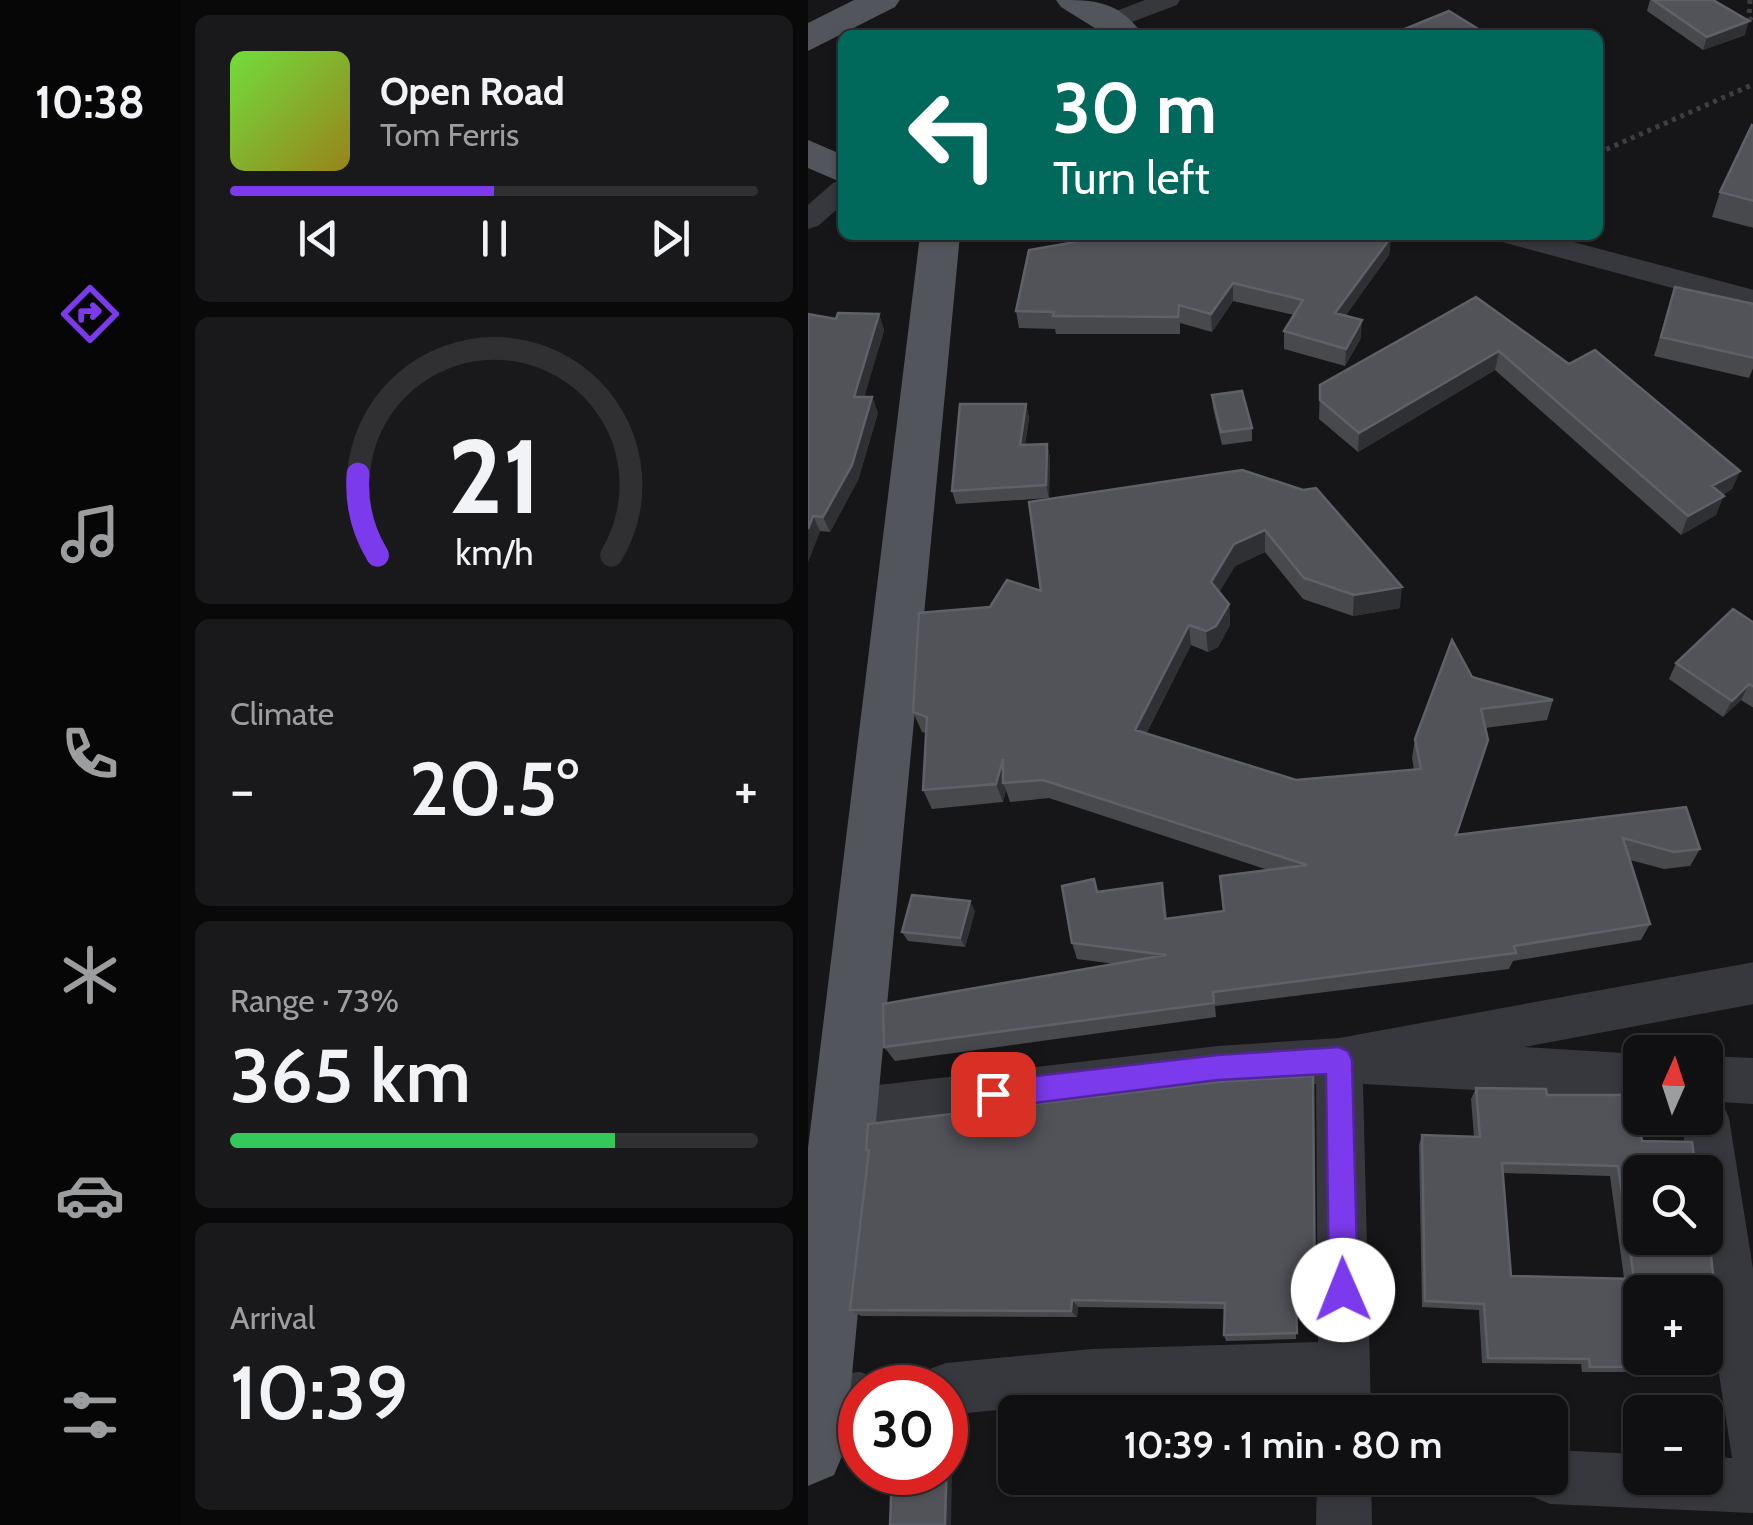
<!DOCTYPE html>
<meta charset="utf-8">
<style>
body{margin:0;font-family:Cabin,sans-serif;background:#19191b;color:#f1f3f6;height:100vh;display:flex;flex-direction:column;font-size:38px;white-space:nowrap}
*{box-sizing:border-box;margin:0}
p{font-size:32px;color:#9c9d9f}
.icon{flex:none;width:55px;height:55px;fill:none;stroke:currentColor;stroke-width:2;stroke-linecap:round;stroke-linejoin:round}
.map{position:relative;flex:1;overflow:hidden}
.sheet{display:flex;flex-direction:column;gap:15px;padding:15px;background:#09090a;width:628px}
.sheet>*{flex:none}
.top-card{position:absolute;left:30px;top:30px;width:765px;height:210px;border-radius:15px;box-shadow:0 2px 8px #0004,0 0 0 2px #303032;background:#00695c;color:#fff;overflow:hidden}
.needle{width:65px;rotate:3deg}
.fabs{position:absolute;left:815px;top:1035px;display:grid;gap:20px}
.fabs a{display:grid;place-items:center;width:100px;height:100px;border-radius:15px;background:#101012;box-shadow:0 2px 8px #0004,0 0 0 2px #303032;font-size:50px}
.speed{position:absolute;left:30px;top:1365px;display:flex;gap:20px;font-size:50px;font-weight:700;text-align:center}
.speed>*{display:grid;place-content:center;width:130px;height:130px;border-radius:50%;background:#101012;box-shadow:0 2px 8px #0004,0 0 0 2px #303032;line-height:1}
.speed .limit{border:15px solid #d22;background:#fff;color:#111}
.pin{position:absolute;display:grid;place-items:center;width:85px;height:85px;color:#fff;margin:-42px;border-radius:20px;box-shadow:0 5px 15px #0006}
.me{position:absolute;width:110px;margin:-55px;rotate:359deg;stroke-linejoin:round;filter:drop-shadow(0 0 8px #0008)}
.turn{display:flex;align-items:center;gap:35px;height:210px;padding:0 50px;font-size:45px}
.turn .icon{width:130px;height:130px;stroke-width:2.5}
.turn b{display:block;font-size:70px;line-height:85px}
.big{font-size:75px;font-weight:600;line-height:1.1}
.sheet .tile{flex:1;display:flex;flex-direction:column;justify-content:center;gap:15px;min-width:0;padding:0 35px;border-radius:15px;background:#19191b}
.sheet .dial{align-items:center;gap:0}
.dial svg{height:260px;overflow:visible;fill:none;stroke:#303032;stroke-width:7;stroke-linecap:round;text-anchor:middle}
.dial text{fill:#f1f3f6;stroke:none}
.song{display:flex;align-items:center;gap:30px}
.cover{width:120px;height:120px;border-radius:15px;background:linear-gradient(135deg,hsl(100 70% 55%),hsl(50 70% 35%))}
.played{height:10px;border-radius:5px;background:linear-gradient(90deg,#7c3aed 50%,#303032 50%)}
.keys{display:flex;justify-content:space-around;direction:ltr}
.heat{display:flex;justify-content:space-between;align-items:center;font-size:55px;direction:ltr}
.charge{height:15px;border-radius:8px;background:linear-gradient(90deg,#34c759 73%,#303032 0)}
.trip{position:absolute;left:190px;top:1395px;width:570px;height:100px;border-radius:15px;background:#101012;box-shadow:0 2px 8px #0004,0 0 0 2px #303032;font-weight:600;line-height:100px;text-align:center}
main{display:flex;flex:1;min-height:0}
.dock{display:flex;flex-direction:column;width:180px;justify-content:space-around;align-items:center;background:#060607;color:#9c9d9f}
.dock .icon{width:70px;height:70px}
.dock .current{color:#7c3aed}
.dock b{font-size:45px;color:#f1f3f6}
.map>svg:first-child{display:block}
</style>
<main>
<nav class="dock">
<b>10:38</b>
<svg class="icon current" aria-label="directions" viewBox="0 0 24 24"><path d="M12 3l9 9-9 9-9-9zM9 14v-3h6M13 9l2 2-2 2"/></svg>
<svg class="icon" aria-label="music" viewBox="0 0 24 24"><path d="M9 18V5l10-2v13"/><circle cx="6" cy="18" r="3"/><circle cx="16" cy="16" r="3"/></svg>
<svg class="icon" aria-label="phone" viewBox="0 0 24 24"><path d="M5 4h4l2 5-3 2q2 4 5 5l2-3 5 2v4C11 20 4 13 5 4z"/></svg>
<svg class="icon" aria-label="climate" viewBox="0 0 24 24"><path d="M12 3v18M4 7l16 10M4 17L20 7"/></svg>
<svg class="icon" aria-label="car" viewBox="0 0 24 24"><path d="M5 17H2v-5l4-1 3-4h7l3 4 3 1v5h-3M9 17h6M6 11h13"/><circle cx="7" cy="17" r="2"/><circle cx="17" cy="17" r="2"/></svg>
<svg class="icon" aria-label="filters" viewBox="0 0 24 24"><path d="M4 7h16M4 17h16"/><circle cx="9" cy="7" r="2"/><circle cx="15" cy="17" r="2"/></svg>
</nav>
<section class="sheet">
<div class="tile">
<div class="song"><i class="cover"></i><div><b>Open Road</b><p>Tom Ferris</p></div></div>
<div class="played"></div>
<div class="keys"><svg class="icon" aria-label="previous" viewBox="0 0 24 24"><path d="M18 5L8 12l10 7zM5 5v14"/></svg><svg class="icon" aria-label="pause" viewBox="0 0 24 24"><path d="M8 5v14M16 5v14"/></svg><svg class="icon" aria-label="next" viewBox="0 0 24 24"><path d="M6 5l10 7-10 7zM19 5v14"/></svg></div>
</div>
<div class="tile dial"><svg viewBox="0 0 100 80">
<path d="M14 69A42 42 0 1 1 86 69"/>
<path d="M14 69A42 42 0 0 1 8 44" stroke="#7c3aed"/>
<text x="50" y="56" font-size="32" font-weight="700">21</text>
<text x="50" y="72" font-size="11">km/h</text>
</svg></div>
<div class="tile"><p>Climate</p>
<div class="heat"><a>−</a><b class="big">20.5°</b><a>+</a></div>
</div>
<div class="tile"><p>Range · 73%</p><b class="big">365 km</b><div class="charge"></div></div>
<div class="tile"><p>Arrival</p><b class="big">10:39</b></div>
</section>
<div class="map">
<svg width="946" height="1525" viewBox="0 0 946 1525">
<rect width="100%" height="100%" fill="#161618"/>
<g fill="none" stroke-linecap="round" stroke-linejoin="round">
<path stroke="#3d3f44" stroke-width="5" stroke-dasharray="4 5" stroke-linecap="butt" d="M942,0l-1,18 5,4
M790,153l156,-69"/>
<path fill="#37383d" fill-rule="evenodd" d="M337,0h35l-3,5 -56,21h-18l-4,-5 4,-5z
M35,180v24l-25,22 -10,3v-24l25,-22z
M689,235h50l207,55v20l-252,-68z
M946,962v42l-230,43 116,7v45l-277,-15 8,328h-52l-1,-18 -226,7 -146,14v-27h-26l7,-18 19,-7 146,-14 226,-7 -2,-258 -98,6 -375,45 -17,-6 -6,-17 6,-17 17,-6 375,-43 121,-8z
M898,1056l48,2v46l-32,-2 7,16 25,157v238l-204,-9 -19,-8 -8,-18h27v-28l90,4v24h66v-21l26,1 -34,-220h8v-66h-17l-8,-54h25z
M52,1372l19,7 3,9h-22v36l-52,2v-48z
M509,1478h54l1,47h-56z"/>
<path fill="#53555c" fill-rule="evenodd" d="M46,0h46l-5,7 -87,44v-28z
M248,0c39,0 62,0 87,35h-37l-45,-28z
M0,140l35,15v28l-35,-15z
M112,235h40l-115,1214 -11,26 -26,11v-338z"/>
</g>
<path fill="#47494d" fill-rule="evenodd" d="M842,0h63l32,35 -42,15 -56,-39z
M946,126v102l-42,-11 8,-25z
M254,235h326l3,2 -2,18 -44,61 16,22 -16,28 -61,-17v-18l10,-16 -61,-14 -21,31 -32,-9v11h-124l-1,-5 -36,-1 -3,-17 51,-68z
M867,287l79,17v62l-5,12 -95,-22z
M668,297l93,67 171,107 -8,18 -10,6 -6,20 -35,20 -186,-165 -137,82 -39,-33 1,-34z
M71,314l5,16 -20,67h8l6,16 -20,67 -28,52 -10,-1 -12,31 28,-243z
M404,395l40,33v13l-30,4 -9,-37z
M218,404l3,14 -4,27 22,-1 3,13 -1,41 -93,6 -4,-13z
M434,470l158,138 -47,8 -50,-17 -38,-47 -30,14 -16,26 10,12 1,21 -12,22 -10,5 -17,-7 -45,89 150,46 118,-10 -2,-12 3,-19 57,-62 81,23 -6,20 -62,8 3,12 -31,95 229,-28 14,42 -10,17 -26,3 -34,-9 20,64 -9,16 -128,21 -4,8 -294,37 1,11 -321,44 -11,-14 231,-83 -38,-5 -5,-16 26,-52 67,9 2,19 57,-8 44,-41 -219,-72 -39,4 -4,-12 -3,12 -71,7 -9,-19 3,-57 -4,-1 -9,-20 77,-105 51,-16z
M946,623v85l-13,-8 -18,17 -54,-38 7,-16z
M167,911l-10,36 -57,-6 -6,-9z
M668,1088l71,7 95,46 75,169 -11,6v-24h-66l28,75 -10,5h-76l-1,-8 -99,-1 -3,-53 -57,-3 -3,-162 3,-10 52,2 -3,-38zM695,1173l107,3 14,102 -113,-2z
M60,1124l447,180 -1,7 -18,-1v29l-70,2 -2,-6 1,-26 -147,-2 -1,10 -216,-1 -11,-6 19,-157 -3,-3z
M489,1396l-46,7h-26l-1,-2z"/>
<path fill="#2f3033" d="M941,21l-4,14 -42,15 4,-13z
M583,237l-2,18 -54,76v-18z
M425,283v18l-21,31 -1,-18z
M71,314l5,16 -24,82 -6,-15z
M554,320l-1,18 -16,28 1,-17z
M691,351l-4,19 -137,82 1,-19z
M64,397l6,16 -20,67 -28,52 -7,-15z
M218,404l3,14 -6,41 -3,-14z
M239,444l3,13 -1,41 -3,-13z
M932,471l-8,18 -27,16 7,-19z
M916,496l-8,19 -35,20 7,-19z
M5,516l7,15 -12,31v-33z
M457,530v22l-30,14 -22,37 -2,-21 23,-38z
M594,587l-2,21 -47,8 1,-21z
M421,604l1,21 -12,22 -10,5 -2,-21z
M381,625l2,20 -53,104 -3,-19z
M941,684l-8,16 -18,17 9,-16z
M680,740l-5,19 -32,94 5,-18z
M195,759v24l3,7 -3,12 -7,-18z
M162,901l5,10 -10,36 -5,-9z
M264,1300l6,7 -1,10 -6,-6z
M108,1370l6,3 -4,15h-7z
M140,1416l5,2 -2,107h-6z"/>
<path fill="#525359" stroke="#5f6168" stroke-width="2.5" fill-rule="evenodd" d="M845,0h60l36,21 -42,16z
M641,11l39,24h-98z
M944,125l2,1v75l-34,-9z
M263,235h317l3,2 -56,76 27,7 -16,29 -62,-18 19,-31 -70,-17 -22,31 -32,-9 -1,12 -125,-1 1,-4 -38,-1 13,-61 46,-8z
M867,287l79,17v54l-93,-21z
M668,297l93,67 26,-14 145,121 -28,15 12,10 -36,20 -189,-165 -140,82 -39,-33v-15z
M30,313l41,1 -25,83h18l-20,68 -29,52 -10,-1 -5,13v-215l28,5z
M434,391l10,37 -31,4 -9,-37z
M152,404h66l-6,41 27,-1 -1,41 -94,6z
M434,470l61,20 13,-2 86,99 -48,8 -50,-17 -39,-48 -31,14 -23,38 18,22 -13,22 -10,5 -17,-6 -54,105 161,50 125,-11 -6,-30 37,-99 20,37 81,23 -72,9 7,31 -32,95 230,-28 14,42 -26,3 -51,-14 27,86 -136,22 2,7 -303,39 1,11 -330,44 -1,-43 283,-49 -94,-12 -10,-57 32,-7 3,13 65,-9 3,36 59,-8 -4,-35 87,-11 -264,-85 -40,3v-24l-7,25 -73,6 4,-73 -14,-5 6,-99 71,-6 17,-27 34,11 -12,-89z
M925,609l21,14v64l-5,-3 -17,17 -56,-38z
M104,895l58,6 -10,37 -58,-6z
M505,1076l2,228h-19l1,29 -73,2 1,-32 -153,-3 -1,11 -221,-1 19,-160h-3l2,-26 349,-42z
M668,1088l70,1 1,6h88l7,46 50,1 3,21 5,3 1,6h-61v66h66v-27l11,99 -11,-1v-17h-66v66h27l1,9h-78l-1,-8 -101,-1 -4,-54 -59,-3 -3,-166 58,2zM694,1163l116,3 16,113 -123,-3z
M88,1370h20l-5,18h-15z
M489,1396v16h-47l1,-11h-27z
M138,1415l2,1 -3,109h-55l2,-53h54z"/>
<path fill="#7c3aed" stroke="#51269a" stroke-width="2.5" d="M531,1047l9,4 4,9 6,230 -5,10 -10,5 -10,-5 -4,-10 -3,-216 -108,6 -225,28 -9,-4 -4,-10 4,-9 9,-4 225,-26z"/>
</svg>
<div class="fabs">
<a><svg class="needle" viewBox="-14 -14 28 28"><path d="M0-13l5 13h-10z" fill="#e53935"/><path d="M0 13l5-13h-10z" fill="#9c9d9f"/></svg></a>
<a><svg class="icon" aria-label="search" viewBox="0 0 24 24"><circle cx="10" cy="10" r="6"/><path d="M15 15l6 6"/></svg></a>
<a>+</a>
<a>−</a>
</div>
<div class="speed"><div class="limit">30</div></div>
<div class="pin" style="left:185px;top:1094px;background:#d93025"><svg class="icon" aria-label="arrive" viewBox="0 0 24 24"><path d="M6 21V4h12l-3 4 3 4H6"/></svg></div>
<svg class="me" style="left:535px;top:1290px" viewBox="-20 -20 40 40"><circle r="19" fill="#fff"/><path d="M0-13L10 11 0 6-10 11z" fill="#7c3aed"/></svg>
<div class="trip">10:39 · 1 min · 80 m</div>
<div class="top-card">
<div class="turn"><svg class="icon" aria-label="left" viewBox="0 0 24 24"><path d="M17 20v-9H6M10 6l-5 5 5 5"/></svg><div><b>30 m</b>Turn left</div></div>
</div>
</div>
</main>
